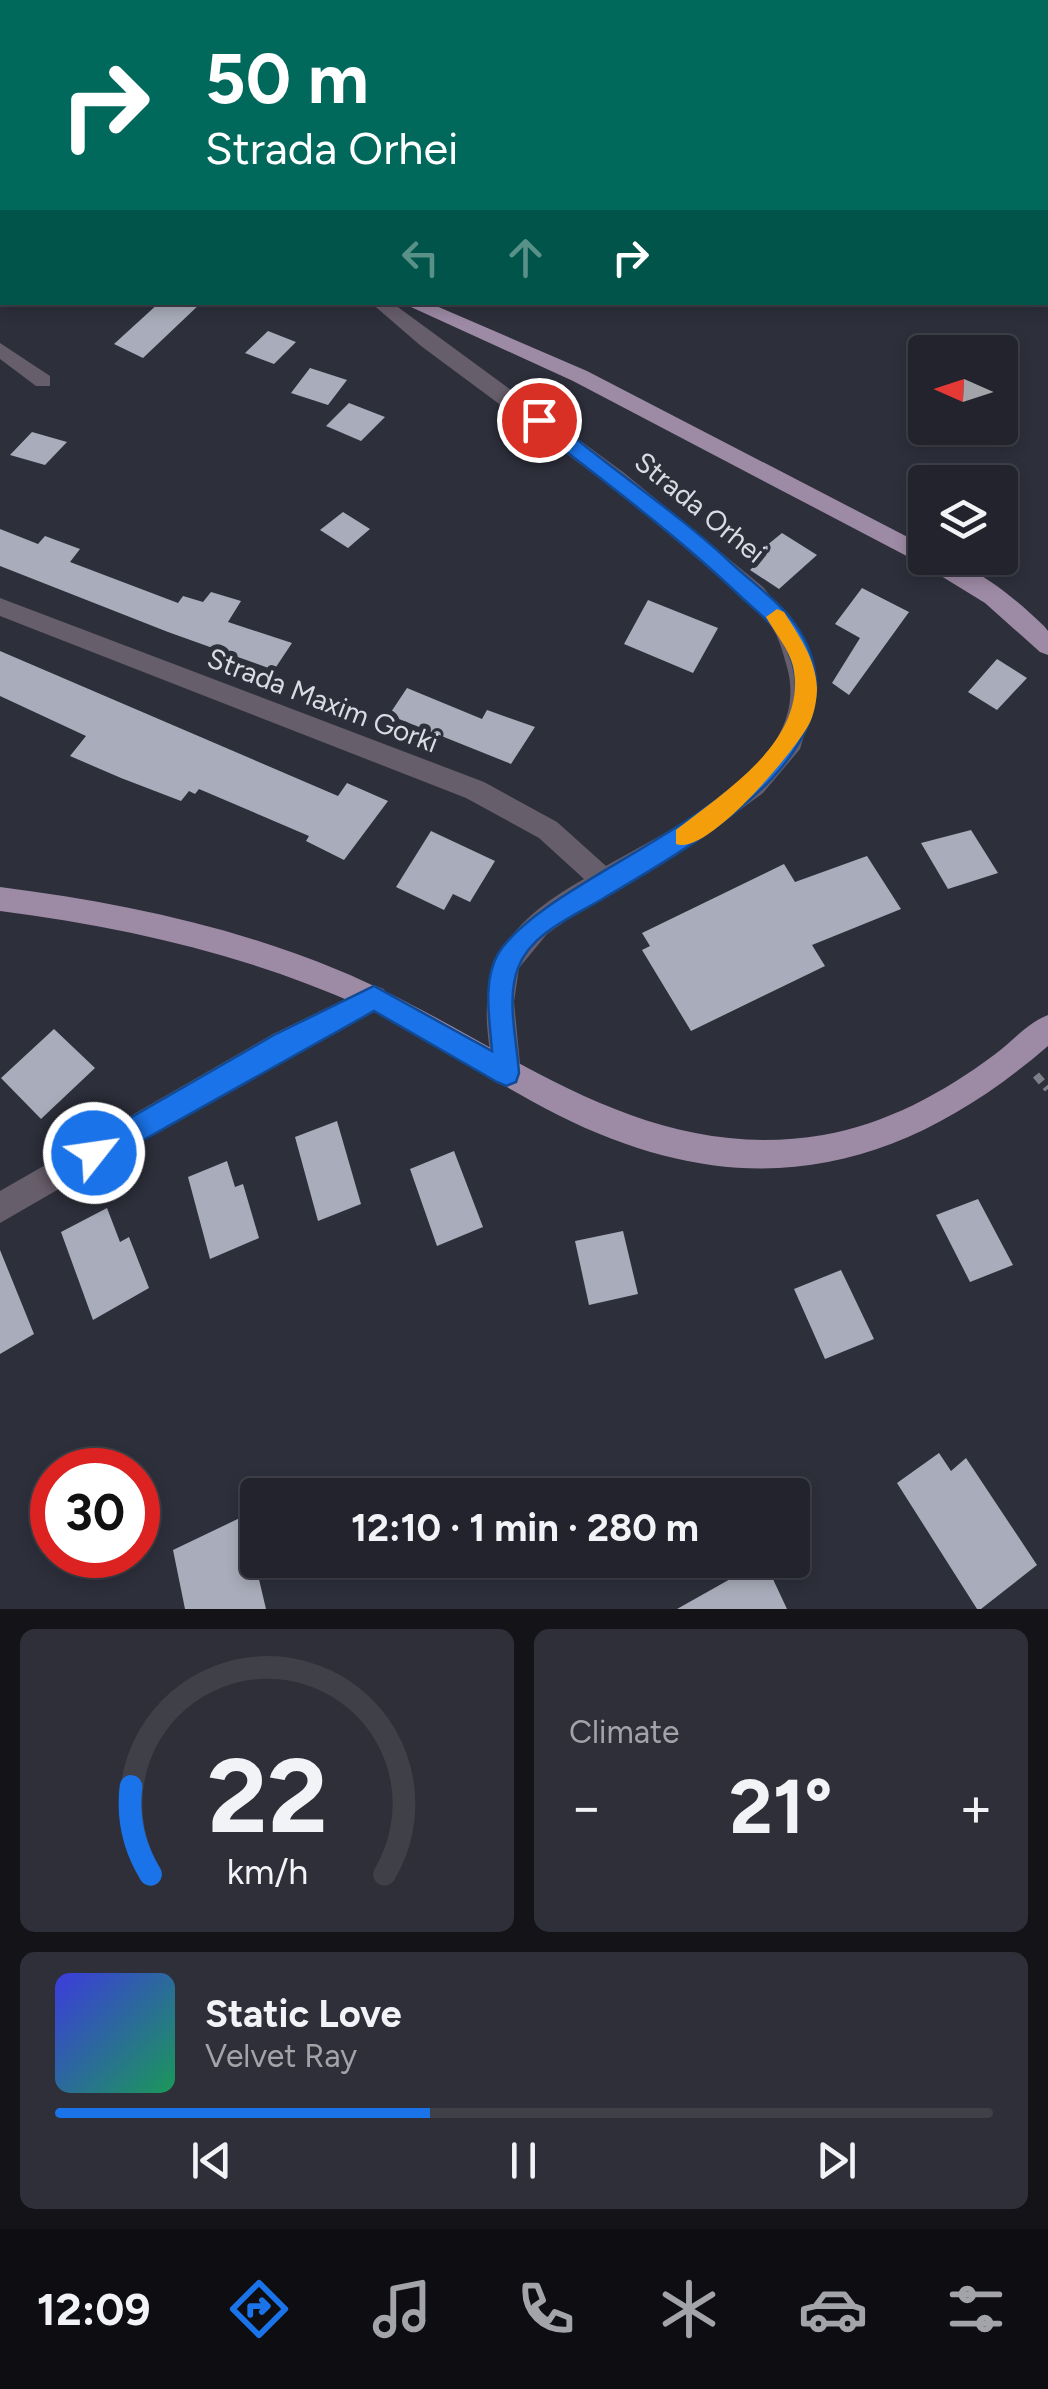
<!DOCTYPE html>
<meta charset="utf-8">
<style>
body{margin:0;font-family:Figtree,sans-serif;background:#2e2f38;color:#f1f3f6;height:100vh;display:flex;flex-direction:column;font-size:38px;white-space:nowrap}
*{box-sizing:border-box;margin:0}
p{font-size:32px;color:#a2a4a9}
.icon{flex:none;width:55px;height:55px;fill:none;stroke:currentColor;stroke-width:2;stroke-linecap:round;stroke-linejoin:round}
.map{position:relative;height:1609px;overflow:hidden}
.side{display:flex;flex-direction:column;gap:20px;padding:20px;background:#131318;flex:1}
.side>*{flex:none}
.top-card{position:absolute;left:0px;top:0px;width:1050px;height:305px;box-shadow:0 5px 15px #0003,0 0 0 2px #3f4048;background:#00695c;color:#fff;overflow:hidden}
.needle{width:65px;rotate:273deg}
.buttons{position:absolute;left:908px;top:335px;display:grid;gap:20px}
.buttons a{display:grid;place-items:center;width:110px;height:110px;border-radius:10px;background:#22232c;box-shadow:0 5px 15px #0003,0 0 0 2px #3f4048;font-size:50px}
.speed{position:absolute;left:30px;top:1448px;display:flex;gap:20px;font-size:50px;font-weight:700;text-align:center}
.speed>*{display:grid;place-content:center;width:130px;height:130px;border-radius:50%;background:#22232c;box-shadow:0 5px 15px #0003,0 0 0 2px #3f4048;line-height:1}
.speed .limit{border:15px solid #d22;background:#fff;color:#111}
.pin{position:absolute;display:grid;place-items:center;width:85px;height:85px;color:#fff;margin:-42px;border:5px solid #fff;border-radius:50%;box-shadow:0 2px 10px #0007}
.me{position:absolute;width:110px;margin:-55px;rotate:60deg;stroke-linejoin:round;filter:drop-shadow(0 0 8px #0008)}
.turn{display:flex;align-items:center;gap:35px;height:210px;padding:0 40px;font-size:45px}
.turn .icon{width:130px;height:130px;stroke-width:2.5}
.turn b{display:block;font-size:70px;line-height:85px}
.lanes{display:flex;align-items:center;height:95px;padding:0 40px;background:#0003;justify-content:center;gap:50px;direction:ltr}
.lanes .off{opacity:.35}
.big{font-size:75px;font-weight:700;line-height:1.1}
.side .card{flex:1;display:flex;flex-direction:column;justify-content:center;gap:15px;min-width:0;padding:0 35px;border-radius:15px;background:#2e2f38}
.side .dial{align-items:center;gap:0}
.dial svg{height:260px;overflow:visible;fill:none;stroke:#3f4048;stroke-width:7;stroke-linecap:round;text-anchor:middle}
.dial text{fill:#f1f3f6;stroke:none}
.song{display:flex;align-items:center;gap:30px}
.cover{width:120px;height:120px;border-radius:15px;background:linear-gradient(135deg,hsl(240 70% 55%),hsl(150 70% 35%))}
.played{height:10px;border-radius:5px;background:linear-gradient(90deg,#1a73e8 40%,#3f4048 40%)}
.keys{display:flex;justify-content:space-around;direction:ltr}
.heat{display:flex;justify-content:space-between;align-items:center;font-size:55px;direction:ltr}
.side .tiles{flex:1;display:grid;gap:20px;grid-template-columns:1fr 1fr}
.card:last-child{grid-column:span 2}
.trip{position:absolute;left:240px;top:1478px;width:570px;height:100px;border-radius:10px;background:#22232c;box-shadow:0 5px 15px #0003,0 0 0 2px #3f4048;font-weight:700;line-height:100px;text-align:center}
.dock{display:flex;height:160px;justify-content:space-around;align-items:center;background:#0e0e12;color:#a2a4a9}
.dock .icon{width:70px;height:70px}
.dock .on{color:#1a73e8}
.dock b{font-size:45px;color:#f1f3f6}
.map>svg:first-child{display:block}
</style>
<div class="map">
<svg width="1048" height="1609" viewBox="0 0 1048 1609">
<rect width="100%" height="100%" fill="#2d2f3b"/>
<path fill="#a9acba" d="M160,302h42l-59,56 -29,-14z
M268,331l28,11 -22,22 -29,-11z
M310,368l37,12 -19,25 -37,-12z
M349,403l36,14 -24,24 -35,-15z
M32,432l35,10 -22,23 -35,-10z
M343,512l27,17 -22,19 -28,-18z
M0,529l38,15 7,-8 35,13 -10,13 108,41 5,-7 20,6 8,-10 30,9 -13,21 64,21 -18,27 -106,-38 -168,-66z
M782,533l35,22 -38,34 -29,-19 5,-5 -6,-5z
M862,588l47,24 -60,83 -17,-12 28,-45 -25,-14z
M648,600l70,28 -25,45 -69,-29z
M0,651l338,145 9,-13 41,18 -44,59 -38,-19 3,-5 -110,-47 -4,5 -6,-3 -8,10 -60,-23 -51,-22 16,-20 -86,-40z
M997,659l30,19 -30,32 -29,-18z
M407,688l75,31 5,-9 48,17 -24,37 -122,-49z
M971,830l27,43 -50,16 -27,-46z
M431,831l64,30 -25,41 -17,-8 -9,16 -48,-23z
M867,856l34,53 -89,36 13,21 -134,65 -49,-81 8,-4 -8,-13 142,-69 11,18z
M54,1029l41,39 -54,51 -40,-41z
M337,1121l24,83 -43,17 -23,-84z
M454,1151l29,76 -46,19 -27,-77z
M227,1161l8,26 8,-3 16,54 -49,21 -22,-82z
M978,1199l35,66 -43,17 -34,-67z
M107,1208l13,34 9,-5 20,51 -56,32 -32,-88z
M623,1231l15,63 -49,11 -14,-64z
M0,1250l34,84 -34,20z
M841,1270l33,69 -49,20 -31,-70z
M939,1453l12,18 15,-13 71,107 -56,44h-4l-80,-126z
M244,1516l22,93h-81l-12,-59z
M764,1560l23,49h-110z"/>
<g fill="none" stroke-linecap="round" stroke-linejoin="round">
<path stroke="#7d7f89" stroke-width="8" stroke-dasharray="9 6" stroke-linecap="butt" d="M1036,1075l12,14"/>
<path fill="#675e6b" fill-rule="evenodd" d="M2,255v13l-2,1v-13z
M370,302h21l232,170 140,115 37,46 17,59 -17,57 -37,44 -52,38 -116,69 -48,34 -28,34 -5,34 7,71 -4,10 -10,4 -10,-4c-6,-15 -7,-31 -9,-47 -9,-80 29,-119 96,-157l-45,-41 -73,-40 -466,-182v-18l484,184 73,40 49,44c68,-39 208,-102 181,-199 -5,-18 -9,-33 -21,-49l-133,-115 -212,-157z
M0,343l50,33v10h-14l-36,-27z
M374,985l10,4 4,9 -4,9 -91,47 -293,169v-32l273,-157z"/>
<path fill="#9d8aa5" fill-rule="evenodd" d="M69,0h25l1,2h-25z
M0,167h2v11h-2z
M400,302h27l160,69 338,175v12c45,0 87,38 119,68l4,5v24l-8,-3 -55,-49 -65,-40 -347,-182z
M0,887c116,15 230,38 338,83 163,67 295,197 485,165 63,-11 120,-42 171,-80 18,-13 33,-32 54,-40v31c-153,132 -307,161 -490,69 -67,-34 -130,-79 -199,-110 -115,-51 -235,-78 -359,-94z"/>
</g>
<path fill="#1a73e8" stroke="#114b97" stroke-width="2.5" d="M539,414c20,7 38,27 55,39 46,36 93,69 136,109 20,19 49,39 65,62 85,122 -108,224 -191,274 -30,18 -73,35 -86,70 -12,32 -1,73 1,105l-3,9 -10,4 -9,-4 -123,-71 -270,151 -10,4 -9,-4 -4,-9 4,-9 189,-109 100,-49 118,65c-2,-30 -10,-70 6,-97 54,-90 370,-170 283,-317 -10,-16 -30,-30 -43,-43 -64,-61 -136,-114 -206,-169v-9z"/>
<path fill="#f59e0b" d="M777,609l7,3c15,24 32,47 33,76 0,11 -3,28 -9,38 -15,27 -101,130 -132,118v-14c49,-39 133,-90 117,-164 -4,-17 -18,-33 -27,-49z"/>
<g text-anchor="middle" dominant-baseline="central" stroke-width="10" stroke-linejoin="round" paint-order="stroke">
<g font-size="28" fill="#dadce3" stroke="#2d2f3b">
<text transform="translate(700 507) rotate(39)">Strada Orhei</text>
<text transform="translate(323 700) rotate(21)">Strada Maxim Gorki</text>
</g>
</g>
</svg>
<div class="buttons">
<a><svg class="needle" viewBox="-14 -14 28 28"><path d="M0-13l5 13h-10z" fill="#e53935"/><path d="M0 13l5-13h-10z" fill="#a2a4a9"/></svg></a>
<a><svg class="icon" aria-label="layers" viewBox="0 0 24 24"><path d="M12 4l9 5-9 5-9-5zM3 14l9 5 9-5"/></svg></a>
</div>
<div class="speed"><div class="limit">30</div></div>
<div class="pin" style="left:539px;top:420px;background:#d93025"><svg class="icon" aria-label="arrive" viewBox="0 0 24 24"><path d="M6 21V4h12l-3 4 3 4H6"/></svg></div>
<svg class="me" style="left:94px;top:1153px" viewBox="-20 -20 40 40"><circle r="17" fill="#1a73e8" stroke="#fff" stroke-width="3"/><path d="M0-11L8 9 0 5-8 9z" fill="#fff"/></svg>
<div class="trip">12:10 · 1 min · 280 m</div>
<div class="top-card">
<div class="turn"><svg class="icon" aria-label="right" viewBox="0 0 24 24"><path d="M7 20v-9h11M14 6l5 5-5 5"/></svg><div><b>50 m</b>Strada Orhei</div></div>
<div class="lanes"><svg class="icon off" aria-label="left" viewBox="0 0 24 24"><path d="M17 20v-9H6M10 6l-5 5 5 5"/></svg><svg class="icon off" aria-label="ahead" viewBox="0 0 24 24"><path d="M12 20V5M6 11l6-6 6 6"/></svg><svg class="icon" aria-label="right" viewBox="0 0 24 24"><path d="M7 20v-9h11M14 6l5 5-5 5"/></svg></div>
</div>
</div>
<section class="side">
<div class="tiles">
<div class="card dial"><svg viewBox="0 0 100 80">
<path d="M14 69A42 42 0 1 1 86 69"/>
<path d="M14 69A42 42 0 0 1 8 42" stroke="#1a73e8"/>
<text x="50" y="56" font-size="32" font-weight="700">22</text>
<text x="50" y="72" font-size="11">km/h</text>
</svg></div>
<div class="card"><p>Climate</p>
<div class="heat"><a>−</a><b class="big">21°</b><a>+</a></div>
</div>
<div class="card">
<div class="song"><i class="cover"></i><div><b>Static Love</b><p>Velvet Ray</p></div></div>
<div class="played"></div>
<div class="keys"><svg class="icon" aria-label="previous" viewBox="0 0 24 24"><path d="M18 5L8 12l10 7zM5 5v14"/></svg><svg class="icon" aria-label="pause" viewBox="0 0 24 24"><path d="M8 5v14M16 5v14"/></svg><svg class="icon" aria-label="next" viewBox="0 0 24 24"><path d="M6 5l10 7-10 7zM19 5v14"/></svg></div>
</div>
</div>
</section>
<nav class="dock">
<b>12:09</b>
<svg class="icon on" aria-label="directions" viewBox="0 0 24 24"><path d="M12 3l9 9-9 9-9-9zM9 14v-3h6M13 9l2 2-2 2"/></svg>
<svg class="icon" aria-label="music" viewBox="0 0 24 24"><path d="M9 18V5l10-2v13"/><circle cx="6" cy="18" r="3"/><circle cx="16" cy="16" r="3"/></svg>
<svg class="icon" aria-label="phone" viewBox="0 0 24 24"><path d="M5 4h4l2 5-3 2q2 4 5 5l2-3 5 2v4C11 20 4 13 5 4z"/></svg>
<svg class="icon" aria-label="climate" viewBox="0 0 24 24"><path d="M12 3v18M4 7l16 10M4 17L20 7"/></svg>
<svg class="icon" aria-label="car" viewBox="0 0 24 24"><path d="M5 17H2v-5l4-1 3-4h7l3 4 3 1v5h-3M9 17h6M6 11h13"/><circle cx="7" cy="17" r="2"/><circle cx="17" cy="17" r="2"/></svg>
<svg class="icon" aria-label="filters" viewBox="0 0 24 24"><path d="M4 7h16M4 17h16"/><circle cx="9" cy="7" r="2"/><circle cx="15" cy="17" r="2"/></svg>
</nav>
